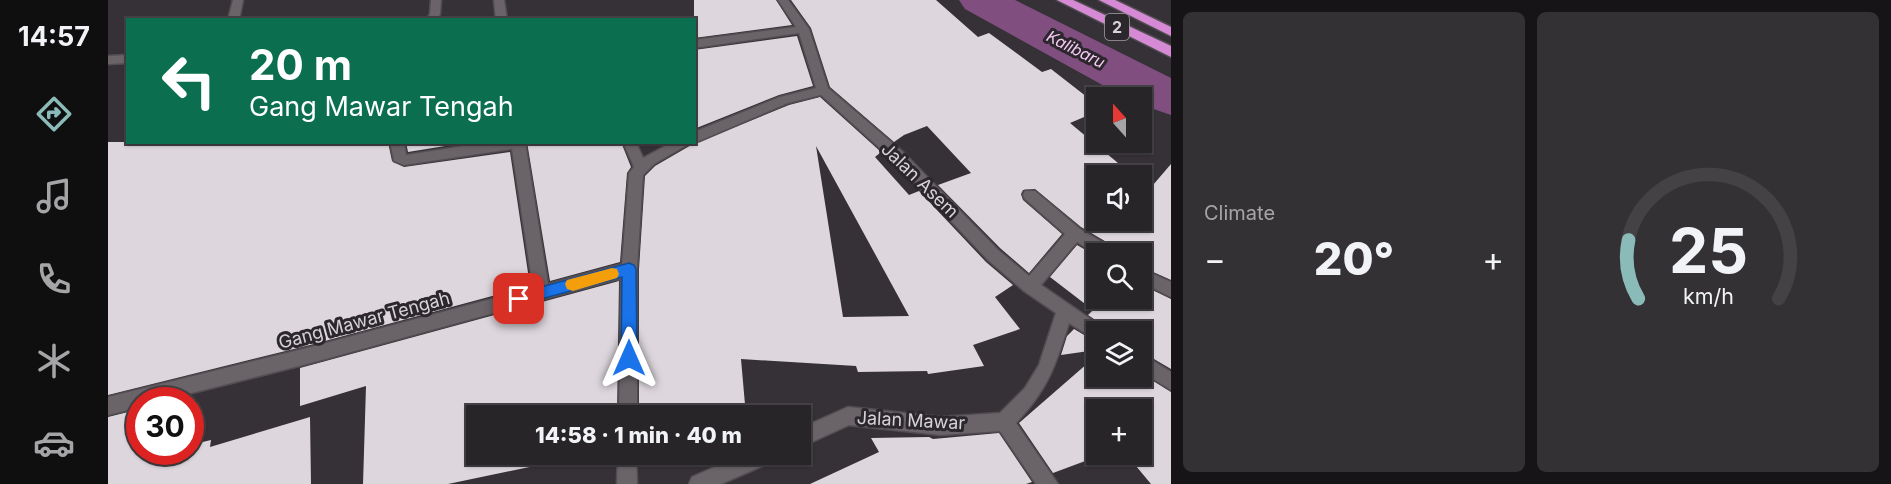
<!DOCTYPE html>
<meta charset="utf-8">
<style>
body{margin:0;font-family:Inter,sans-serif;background:#343134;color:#f1f3f6;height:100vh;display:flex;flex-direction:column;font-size:22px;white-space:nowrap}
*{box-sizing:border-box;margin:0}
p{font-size:20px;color:#a5a5a8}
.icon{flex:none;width:33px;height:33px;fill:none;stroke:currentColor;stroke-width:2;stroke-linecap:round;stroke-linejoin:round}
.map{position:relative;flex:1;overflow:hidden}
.side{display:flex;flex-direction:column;gap:12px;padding:12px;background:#161416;width:720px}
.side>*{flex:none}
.guide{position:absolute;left:18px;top:18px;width:570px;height:126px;border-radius:0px;box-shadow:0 2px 4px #0004,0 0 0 2px #444245;background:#0b6e4f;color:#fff;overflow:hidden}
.needle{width:39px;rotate:339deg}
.fabs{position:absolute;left:978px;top:87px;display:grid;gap:12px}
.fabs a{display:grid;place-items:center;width:66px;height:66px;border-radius:0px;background:#282528;box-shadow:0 2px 4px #0004,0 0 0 2px #444245;font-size:30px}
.speed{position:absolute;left:18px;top:387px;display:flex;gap:12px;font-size:30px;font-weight:700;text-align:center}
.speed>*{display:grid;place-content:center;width:78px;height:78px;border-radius:50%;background:#282528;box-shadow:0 2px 4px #0004,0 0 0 2px #444245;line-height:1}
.speed .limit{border:9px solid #d22;background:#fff;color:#111}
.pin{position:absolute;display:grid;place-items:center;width:51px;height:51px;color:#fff;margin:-26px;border-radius:12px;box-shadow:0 3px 9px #0006}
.me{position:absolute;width:66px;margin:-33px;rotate:0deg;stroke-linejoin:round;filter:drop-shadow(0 0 4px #0008)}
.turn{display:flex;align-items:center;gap:21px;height:126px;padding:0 24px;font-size:27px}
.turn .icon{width:78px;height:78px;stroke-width:2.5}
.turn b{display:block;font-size:42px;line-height:51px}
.big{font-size:45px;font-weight:800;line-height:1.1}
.side .widget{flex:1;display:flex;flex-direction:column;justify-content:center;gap:9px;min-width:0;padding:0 21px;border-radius:9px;background:#343134}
.side .dial{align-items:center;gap:0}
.dial svg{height:156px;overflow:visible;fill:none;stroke:#444245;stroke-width:7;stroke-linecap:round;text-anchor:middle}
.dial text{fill:#f1f3f6;stroke:none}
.heat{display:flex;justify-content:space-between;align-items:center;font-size:33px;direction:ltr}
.side .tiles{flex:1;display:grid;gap:12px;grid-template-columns:repeat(2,1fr)}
.trip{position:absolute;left:358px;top:405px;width:345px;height:60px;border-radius:0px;background:#282528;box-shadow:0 2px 4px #0004,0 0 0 2px #444245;font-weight:800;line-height:60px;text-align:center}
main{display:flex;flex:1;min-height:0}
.tab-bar{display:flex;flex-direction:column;width:108px;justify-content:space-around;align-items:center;background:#100f10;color:#a5a5a8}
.tab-bar .icon{width:42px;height:42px}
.tab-bar .selected{color:#8bbbb9}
.tab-bar b{font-size:27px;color:#f1f3f6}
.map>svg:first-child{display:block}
</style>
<main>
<nav class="tab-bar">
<b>14:57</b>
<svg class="icon selected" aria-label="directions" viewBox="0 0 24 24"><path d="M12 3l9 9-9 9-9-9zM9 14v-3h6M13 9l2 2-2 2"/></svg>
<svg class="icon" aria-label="music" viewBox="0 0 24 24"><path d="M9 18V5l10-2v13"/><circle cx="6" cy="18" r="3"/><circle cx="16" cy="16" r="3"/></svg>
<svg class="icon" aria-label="phone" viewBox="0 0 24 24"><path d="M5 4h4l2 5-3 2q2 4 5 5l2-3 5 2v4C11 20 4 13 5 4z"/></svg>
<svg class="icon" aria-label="climate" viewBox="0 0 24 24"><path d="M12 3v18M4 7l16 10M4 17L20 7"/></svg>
<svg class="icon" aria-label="car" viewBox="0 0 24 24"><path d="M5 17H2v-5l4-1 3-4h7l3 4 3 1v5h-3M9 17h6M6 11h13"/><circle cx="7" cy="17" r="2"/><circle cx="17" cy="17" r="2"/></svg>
</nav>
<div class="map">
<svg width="1063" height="484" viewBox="0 0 1063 484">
<rect width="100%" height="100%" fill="#363136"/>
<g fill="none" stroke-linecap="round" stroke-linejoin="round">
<path fill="#814e80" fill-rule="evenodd" d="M851,0h56l156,78v37l-29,-10v-7h-16l-161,-89z"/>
</g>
<path fill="#ddd7dd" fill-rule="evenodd" d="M586,0h82l16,25 -98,13z
M683,0h145l42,37 11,-4 53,39 9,-3 45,35v8l-26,11 48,40 21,13h-43v44h46v-43l11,8 18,-21v116l-29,-13v-13h-24l-3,-7 -34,-20 -46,-38 -12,1 -2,4 2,6 39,34 -33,39 -29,-25 -62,-63 33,-12 -44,-47 -23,9 -10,7 -64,-55 -19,-59z
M689,36l16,50 -34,9 -85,34v-79z
M712,97l61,55 -6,5 34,38 10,-4 67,71 27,23 -18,12 25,32 -47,16 11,21 -56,8 -1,-3 -69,1 -2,-6 -115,-7 5,57h-107v-147l6,-93 10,-10 38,-22 96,-39zM708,146l93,170 -66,1z
M0,142h280l4,19 12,6 106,-15 20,134 -220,59 -202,50z
M298,142h64l-62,10z
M419,142h94l10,25 -4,6 -7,89 -70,19z
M969,245l19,11v42h46v-13l29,14v70l-29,-17v-20h-36l-3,-7 -15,-10 5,-5 -43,-33z
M511,281l-2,135h-140v38h115l-144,30h-85l3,-98 -66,20v-38z
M966,329l22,13v8l-35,5 6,-19z
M988,356v20h46v-2l29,18v92h-20l-25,-30h16v-44h-46v47l-43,16 -34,-50z
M32,409v43h50v-7l21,-5 -1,7 100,-30 1,67h-203v-67z
M891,433l33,49 -6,2h-216l69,-32 -8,-14 58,-1 4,2z"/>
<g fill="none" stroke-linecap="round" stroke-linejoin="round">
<defs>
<path id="minor" d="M125,0h10l-4,20h-11z
M323,0h10l-1,14 -3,6h-11l4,-6z
M386,0h10l3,20h-11z
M670,0h10l21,29 19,59 76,65 94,97 31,26 36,-42 -40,-35 -2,-4 2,-4h10l45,38 34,20 2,5h-20l-19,-12 -36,43 61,42 2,5h-8v8l-27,-17c-14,44 -21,66 -53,100l42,61h-22l-36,-53 -59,4 -92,-10 -48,22v-19l47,-21 93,10 59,-4 25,-25 14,-23 17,-52 -32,-22 -36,-31 -94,-99 -73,-66 -33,8 -89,38 -6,1 1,-10 86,-35 36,-9 -17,-55 -105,15v-8l102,-13z
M20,55v8l-20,1v-8z
M282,142h14l2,13 82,-13h37l23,142 74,-20 7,-91 5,-6 -11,-25h13l7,16 30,-16h19l-38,22 -11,11 -6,94v147h-18l2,-138 -310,85 -147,37h-24v7l-32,8v-18l203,-50 222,-59 -21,-139 -108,16 -10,-4z
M1034,269l29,13v15l-29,-14z
M1034,354l29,18v18l-29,-18z
M510,454h18l1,30h-20z
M636,454h32l-2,7 -53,23h-32l3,-7z"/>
<path id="highway" d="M949,0h16l98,46v11z
M991,0h16l56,27v9z"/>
</defs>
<use href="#minor" stroke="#524d51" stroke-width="3"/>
<use href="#highway" stroke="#524d51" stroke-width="3"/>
<use href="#minor" fill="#6a6469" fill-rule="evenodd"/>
<use href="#highway" fill="#d68ad5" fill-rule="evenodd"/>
</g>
<path fill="#1a73e8" stroke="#114b97" stroke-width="1.5" d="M521,263l5,2 2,4 1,89 -3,5 -5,3 -6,-3 -2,-5 1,-81 -103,28 -6,-1 -2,-5 2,-5 6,-1z"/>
<path fill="#f59e0b" d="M504,268l5,1 2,5 -2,4 -44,13 -6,-2 -2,-5 2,-4z"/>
<g text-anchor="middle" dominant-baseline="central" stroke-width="6" stroke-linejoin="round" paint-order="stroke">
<rect fill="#2c272c" stroke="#a39fa3" stroke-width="1.5" x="997" y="14" width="24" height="26" rx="4.5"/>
<g font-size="16" font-weight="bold" fill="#d6d3d6">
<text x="1009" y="27">2</text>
</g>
<g font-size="16" font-style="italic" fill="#f8caf6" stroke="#2c272c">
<text transform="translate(968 49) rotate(27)">Kalibaru</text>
</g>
<g font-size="18" fill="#d6d3d6" stroke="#2c272c">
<text transform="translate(812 180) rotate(44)">Jalan Asem</text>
<text transform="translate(256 320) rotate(-15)">Gang Mawar Tengah</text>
<text transform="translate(803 420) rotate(3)">Jalan Mawar</text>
</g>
</g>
</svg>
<div class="fabs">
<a><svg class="needle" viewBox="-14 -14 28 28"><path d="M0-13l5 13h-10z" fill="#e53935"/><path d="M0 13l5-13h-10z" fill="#a5a5a8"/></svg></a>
<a><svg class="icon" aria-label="sound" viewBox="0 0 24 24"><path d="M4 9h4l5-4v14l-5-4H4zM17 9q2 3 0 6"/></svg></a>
<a><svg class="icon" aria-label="search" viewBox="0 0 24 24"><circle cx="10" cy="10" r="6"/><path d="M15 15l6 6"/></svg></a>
<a><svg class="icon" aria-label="layers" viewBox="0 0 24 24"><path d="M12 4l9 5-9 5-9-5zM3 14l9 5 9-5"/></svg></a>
<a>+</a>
</div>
<div class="speed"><div class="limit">30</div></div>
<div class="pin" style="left:411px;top:299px;background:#d93025"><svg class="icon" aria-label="arrive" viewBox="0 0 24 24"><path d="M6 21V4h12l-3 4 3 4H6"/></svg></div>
<svg class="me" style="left:521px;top:358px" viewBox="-20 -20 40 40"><path d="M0-17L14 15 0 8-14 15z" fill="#1a73e8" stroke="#fff" stroke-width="4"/></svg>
<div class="trip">14:58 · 1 min · 40 m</div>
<div class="guide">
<div class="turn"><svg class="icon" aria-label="left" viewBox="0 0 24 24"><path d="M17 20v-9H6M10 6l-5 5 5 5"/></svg><div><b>20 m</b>Gang Mawar Tengah</div></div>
</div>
</div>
<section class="side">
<div class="tiles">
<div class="widget"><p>Climate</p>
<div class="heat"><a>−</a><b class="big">20°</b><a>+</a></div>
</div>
<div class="widget dial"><svg viewBox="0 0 100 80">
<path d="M14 69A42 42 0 1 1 86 69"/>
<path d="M14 69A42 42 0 0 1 9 39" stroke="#8bbbb9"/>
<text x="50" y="56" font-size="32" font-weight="700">25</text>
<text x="50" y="72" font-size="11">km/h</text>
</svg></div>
</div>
</section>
</main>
